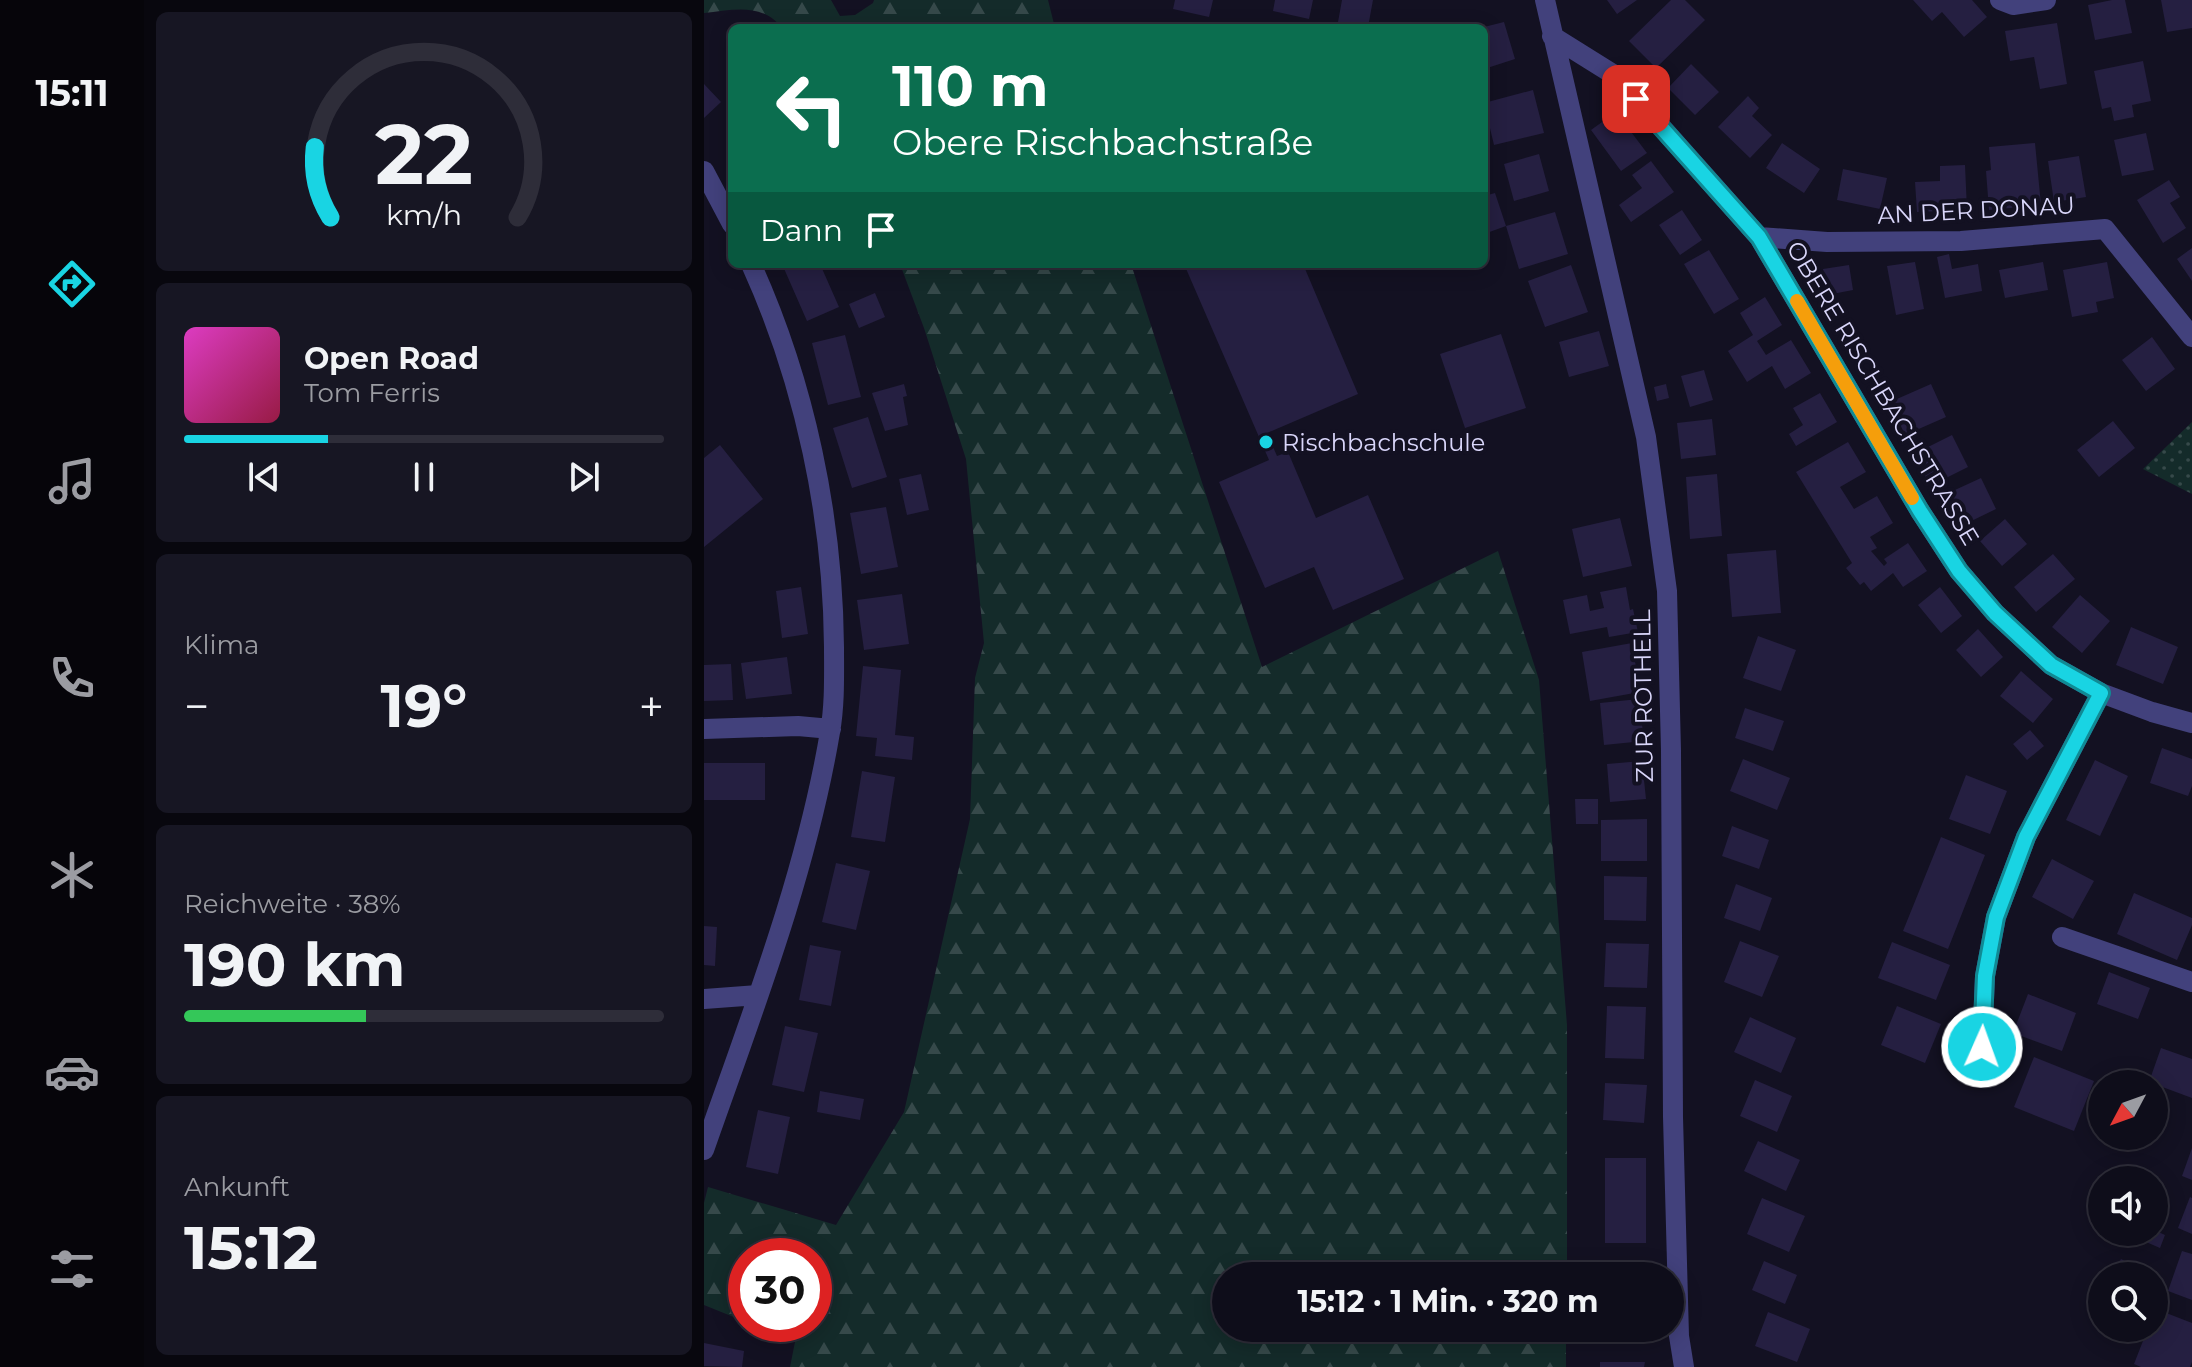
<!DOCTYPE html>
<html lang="de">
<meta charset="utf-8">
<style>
body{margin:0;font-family:Montserrat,sans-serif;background:#171623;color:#f1f3f6;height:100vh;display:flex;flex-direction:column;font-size:30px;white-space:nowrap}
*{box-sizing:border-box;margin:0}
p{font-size:26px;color:#9b9ca2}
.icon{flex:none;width:44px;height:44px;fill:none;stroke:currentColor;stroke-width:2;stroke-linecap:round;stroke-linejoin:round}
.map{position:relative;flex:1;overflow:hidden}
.panel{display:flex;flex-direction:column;gap:12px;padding:12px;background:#08070e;width:560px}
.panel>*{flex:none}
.banner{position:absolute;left:24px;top:24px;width:760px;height:244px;border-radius:12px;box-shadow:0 4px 20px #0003,0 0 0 2px #2e2d39;background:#0b6e4f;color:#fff;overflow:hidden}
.needle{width:52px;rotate:229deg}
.fabs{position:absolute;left:1384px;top:1070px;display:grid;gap:16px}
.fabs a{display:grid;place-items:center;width:80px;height:80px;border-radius:50%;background:#0e0d1a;box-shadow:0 4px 20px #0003,0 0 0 2px #2e2d39;font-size:40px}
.speed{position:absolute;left:24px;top:1238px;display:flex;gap:16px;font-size:40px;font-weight:700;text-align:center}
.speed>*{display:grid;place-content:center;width:104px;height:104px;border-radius:50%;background:#0e0d1a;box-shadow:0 4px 20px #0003,0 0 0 2px #2e2d39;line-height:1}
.speed .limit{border:12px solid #d22;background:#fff;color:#111}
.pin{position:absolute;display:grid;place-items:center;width:68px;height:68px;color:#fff;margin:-34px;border-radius:16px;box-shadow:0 4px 12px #0006}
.me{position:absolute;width:88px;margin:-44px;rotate:2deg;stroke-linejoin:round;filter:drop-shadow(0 0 6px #0008)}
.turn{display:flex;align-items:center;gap:28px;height:168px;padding:0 32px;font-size:36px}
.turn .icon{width:104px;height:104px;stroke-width:2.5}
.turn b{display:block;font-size:56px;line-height:68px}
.then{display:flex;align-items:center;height:76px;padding:0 32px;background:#0003;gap:16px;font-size:30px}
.big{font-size:60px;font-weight:700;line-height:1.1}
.panel .card{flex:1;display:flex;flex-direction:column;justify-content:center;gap:12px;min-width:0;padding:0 28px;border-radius:12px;background:#171623}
.panel .dial{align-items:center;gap:0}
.dial svg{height:208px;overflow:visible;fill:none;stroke:#2e2d39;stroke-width:7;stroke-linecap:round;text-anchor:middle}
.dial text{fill:#f1f3f6;stroke:none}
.song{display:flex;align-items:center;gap:24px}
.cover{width:96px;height:96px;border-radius:12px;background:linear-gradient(135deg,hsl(310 70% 55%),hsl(340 70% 35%))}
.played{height:8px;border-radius:4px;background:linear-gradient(90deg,#19d4e3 30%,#2e2d39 30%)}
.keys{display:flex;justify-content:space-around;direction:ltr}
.heat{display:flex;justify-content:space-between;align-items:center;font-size:44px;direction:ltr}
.charge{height:12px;border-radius:6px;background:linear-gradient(90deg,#34c759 38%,#2e2d39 0)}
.trip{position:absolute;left:508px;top:1262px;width:472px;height:80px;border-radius:40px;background:#0e0d1a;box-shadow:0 4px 20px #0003,0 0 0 2px #2e2d39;font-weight:700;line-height:80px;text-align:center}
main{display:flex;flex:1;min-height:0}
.tabs{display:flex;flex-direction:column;width:144px;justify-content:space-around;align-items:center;background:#06050a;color:#9b9ca2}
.tabs .icon{width:56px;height:56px}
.tabs .selected{color:#19d4e3}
.tabs b{font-size:36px;color:#f1f3f6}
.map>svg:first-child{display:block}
</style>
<main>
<nav class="tabs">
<b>15:11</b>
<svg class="icon selected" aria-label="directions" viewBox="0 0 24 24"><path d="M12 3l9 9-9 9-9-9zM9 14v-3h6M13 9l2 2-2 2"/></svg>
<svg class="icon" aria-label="music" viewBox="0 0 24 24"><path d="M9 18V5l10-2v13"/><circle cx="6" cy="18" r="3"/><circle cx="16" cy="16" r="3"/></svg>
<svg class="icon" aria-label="phone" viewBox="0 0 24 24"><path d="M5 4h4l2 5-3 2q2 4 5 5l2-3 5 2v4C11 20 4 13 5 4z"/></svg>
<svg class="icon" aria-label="climate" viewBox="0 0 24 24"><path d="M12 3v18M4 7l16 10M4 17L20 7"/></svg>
<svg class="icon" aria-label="car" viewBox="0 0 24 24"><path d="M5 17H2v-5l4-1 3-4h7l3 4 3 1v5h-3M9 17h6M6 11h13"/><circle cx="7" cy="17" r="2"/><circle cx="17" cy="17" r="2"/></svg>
<svg class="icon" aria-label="filters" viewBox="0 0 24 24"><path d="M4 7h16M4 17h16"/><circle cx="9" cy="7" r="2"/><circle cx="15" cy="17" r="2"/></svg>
</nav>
<section class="panel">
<div class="card dial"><svg viewBox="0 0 100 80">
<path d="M14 69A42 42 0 1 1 86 69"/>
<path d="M14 69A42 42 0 0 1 8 42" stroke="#19d4e3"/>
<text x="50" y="56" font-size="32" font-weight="700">22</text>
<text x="50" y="72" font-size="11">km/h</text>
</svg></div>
<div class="card">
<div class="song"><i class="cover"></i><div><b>Open Road</b><p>Tom Ferris</p></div></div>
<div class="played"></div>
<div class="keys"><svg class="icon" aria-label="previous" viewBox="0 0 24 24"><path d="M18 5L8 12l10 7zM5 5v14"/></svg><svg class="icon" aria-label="pause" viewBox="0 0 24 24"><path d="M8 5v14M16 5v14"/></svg><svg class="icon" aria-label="next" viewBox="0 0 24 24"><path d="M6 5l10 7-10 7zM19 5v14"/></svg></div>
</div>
<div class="card"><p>Klima</p>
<div class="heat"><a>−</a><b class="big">19°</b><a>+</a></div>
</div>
<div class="card"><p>Reichweite · 38%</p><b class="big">190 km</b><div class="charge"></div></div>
<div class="card"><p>Ankunft</p><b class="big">15:12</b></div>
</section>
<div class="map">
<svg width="1488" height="1367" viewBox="0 0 1488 1367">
<defs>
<pattern id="forest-firs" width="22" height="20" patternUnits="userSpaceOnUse" patternTransform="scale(2)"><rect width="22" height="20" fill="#142b2a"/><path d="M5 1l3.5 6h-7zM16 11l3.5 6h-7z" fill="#36494a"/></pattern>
<pattern id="garden-dots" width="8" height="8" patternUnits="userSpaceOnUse" patternTransform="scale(2)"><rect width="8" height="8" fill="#142b2a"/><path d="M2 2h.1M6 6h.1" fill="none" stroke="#36494a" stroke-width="1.8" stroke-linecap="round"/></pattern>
</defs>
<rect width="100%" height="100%" fill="#131122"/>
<path fill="url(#forest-firs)" d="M0,0h127l9,16 15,-1 18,-12 1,-3h174l7,28h-273c-20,-26 -50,-18 -78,-15z
M196,264h231l131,403 236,-116 41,129 28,345v251h-341v52h340v39h-776l5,-25 -43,-18h62v-68h-68v66l-42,-17v-102l4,-16 128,38 68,-113 66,-293 5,-141 9,-35 -18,-184 -42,-131z"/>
<path fill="url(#garden-dots)" d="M1488,422v72l-49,-25z"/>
<path fill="#251f41" d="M471,0h38l-4,17 -36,-8z
M571,0h38l-4,19 -36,-8z
M638,0h31l-5,27 -30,-5z
M903,0h30l-20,14z
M967,0h14l20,20 -49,48 -27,-27z
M1209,0h59l15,17 -23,20 -22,-25 -10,9z
M1408,0h13l7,33 -37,7 -7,-35z
M1457,0h31v28l-25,4z
M800,22l11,37 -31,10v-42z
M1353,23l10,61 -27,5 -6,-32 -24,4 -5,-30z
M1439,61l8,40 -19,4 2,12 -20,4 -3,-14 -9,2 -8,-38z
M987,64l28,28 -24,23 -27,-27z
M0,84l17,18 -17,16z
M829,90l11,43 -50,12 -10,-42z
M1044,96l11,12 -7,8 20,19 -22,23 -32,-31z
M912,112l31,41 -26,18 -30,-41z
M1442,133l8,37 -32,6 -8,-36z
M1078,143l38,26 -16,24 -38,-25z
M1331,143l6,62 -52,5 -3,-39 5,-1 -2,-23z
M835,154l10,37 -35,10 -10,-37z
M1375,156l7,41 -32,5 -6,-41z
M947,161l23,31 -43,30 -12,-17 23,-17 -10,-13z
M1261,165l2,45 -50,2 -2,-30 25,-1v-15z
M1139,169l44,9 -7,31 -43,-9z
M1465,180l11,17 -10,6 16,25 -23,15 -26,-43z
M791,193l11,33 -22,8v-38z
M978,210l20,30 -22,15 -21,-30z
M851,212l13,42 -49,15 -13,-43z
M1488,248v33l-15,-22z
M1005,250l30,49 -25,15 -30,-50z
M1245,254l3,15 26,-5 4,27 -37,7 -8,-41z
M1211,262l9,47 -28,6 -9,-49z
M1339,262l5,28 -43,8 -6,-28z
M1403,262l7,36 -18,4 2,10 -26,5 -9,-47z
M78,264h38l19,43 -32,14z
M480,264h119l55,130 -91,39 10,23 11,-4 28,66 52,-23 36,84 -71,31 -19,-43 -49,21 -46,-106 50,-22z
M867,265l17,47 -43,15 -17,-46z
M1145,265l4,25 -26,5 -4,-26z
M171,293l10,24 -26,11 -10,-24z
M1061,297l17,28 -25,16 9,14 25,-15 20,33 -26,16 -13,-23 -25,16 -19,-31 25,-16 -13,-22z
M895,331l10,35 -40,11 -10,-35z
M797,334l25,74 -61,20 -25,-74z
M141,335l16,62 -33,8 -16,-62z
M1448,337l23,32 -29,22 -24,-31z
M1000,370l9,30 -23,7 -9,-31z
M200,384l3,12 -4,1 5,28 -23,6 -13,-38z
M962,384l3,14 -12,3 -3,-14z
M1227,384l15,33 -41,18 -15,-33z
M1116,393l17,29 -41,24 -7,-12 14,-9 -10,-17z
M164,417l19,60 -35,11 -19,-60z
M1008,419l4,36 -35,4 -4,-36z
M1409,421l22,27 -36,29 -22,-27z
M1248,435l16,32 -38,19 -16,-32z
M1144,442l18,30 -26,15 14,22 23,-13 16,27 -23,14 7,11 -6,3 13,15 3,-3 -3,-4 24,-16 19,28 -24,16 -10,-14 -22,18 -7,-9 -4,3 -14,-17 6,-5 -56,-91z
M16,445l43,54 -59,48v-89z
M217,474l8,36 -22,5 -8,-36z
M1013,474l5,62 -32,3 -4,-62z
M1277,478l15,31 -37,18 -15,-32z
M182,507l12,60 -37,7 -11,-61z
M916,518l12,48 -49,11 -11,-48z
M1301,519l22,25 -25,22 -22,-25z
M1072,550l5,63 -49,4 -5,-63z
M1349,554l22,25 -39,33 -22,-25z
M97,587l7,47 -26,4 -6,-47z
M922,587l4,23 3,-1 5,23 -29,5 -2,-10 -37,7 -7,-34 24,-5 3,16 14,-3 -4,-16z
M1236,587l22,29 -21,17 -23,-28z
M198,594l7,50 -45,6 -7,-50z
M1376,595l30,26 -28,32 -30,-26z
M1427,627l47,20 -15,37 -47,-19z
M1274,629l25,28 -22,20 -25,-27z
M1054,636l38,14 -15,41 -38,-13z
M928,643l8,49 -50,9 -8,-49z
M83,657l5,37 -46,5 -5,-36z
M27,664l2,36 -29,1v-36z
M159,666l38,4 -6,65 19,2 -2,23 -37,-4 2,-18 -21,-2z
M1317,671l32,28 -20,24 -33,-27z
M935,699l5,42 -40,4 -4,-42z
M1041,708l39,13 -11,30 -38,-13z
M1326,730l14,16 -17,14 -14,-16z
M1458,748l30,11v27l-4,10 -38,-13z
M1039,759l47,19 -13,32 -47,-19z
M1391,760l33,16 -28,60 -34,-16z
M938,761l4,38 -36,3 -3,-38z
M0,763h61v37h-61z
M158,771l33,6 -10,65 -34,-5z
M1262,775l41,16 -17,43 -41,-15z
M871,799h23v25h-22z
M943,819v42h-46v-41z
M1028,826l37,14 -10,29 -37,-13z
M1237,837l44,18 -37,94 -45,-18z
M1348,859l42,22 -21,38 -41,-22z
M132,863l34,8 -14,59 -34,-8z
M900,876l43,1 -1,44 -42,-1z
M1032,884l36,14 -12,33 -36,-13z
M1430,893l58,25v7l-15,35 -60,-26z
M0,926l13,1 -2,39 -11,-1z
M1036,941l39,15 -17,41 -38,-15z
M1188,942l58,23 -14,35 -58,-22z
M902,943l43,1 -2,44 -43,-1z
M106,945l31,6 -10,55 -32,-6z
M1405,972l41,16 -12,31 -41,-15z
M1324,994l48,19 -14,38 -49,-18z
M903,1006l39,1 -2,52 -39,-1z
M1193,1006l44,18 -16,39 -44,-18z
M1046,1017l46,21 -15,35 -47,-21z
M81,1026l33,7 -14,59 -32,-7z
M1457,1048l31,11v39l-43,-16z
M1330,1057l60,24 -20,50 -60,-24z
M1051,1080l37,16 -15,36 -37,-16z
M901,1083l42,2 -3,38 -41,-3z
M116,1091l44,8 -4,21 -43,-8z
M54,1110l32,7 -12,57 -32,-7z
M1054,1141l42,19 -14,31 -42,-20z
M1488,1148v32l-10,-4z
M901,1158h41v85h-41z
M1486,1197l2,1v36l-14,-6z
M1058,1198l43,18 -16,36 -42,-18z
M1450,1230l11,5 -5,13 -37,-16h31z
M1478,1251l10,3v46l-24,-9z
M1417,1259l33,17h-42z
M1060,1261l33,14 -12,29 -33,-14z
M938,1269l1,7h-42v-5z
M1452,1309l36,14v39l-2,5h-49l-7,-3 14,-36h6z
M1064,1312l42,17 -13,33 -42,-16z
M0,1343l40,8 -2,16 -38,-1z
M896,1362h45l-1,5h-44z"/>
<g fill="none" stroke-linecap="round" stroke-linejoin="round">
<path stroke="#42417c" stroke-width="20" d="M841,0l101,437 21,154 4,160 2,366 6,219 5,31
M1296,0l13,5 33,-5
M848,36l64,40 143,161 161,274 39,60 36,42 56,52 50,28 51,19 40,11
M0,171l28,53
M1055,237l68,5 134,-1 144,-12 87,108
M0,729l94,-3 33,3
M1358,937l130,45
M0,999l54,-4
M1278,1047l3,-71 11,-59 30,-80 75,-144
M0,1150c48,-137 102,-275 126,-418 5,-28 4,-57 4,-85 -1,-130 -29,-264 -83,-383"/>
</g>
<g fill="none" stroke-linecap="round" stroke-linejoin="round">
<defs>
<path id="route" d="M932,99l123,138 161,274 39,60 36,42 56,52 50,28 -75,144 -30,80 -11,59 -3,71"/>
</defs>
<use href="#route" stroke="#108a94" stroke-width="20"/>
<use href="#route" stroke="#19d4e3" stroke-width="14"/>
<path stroke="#f59e0b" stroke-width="14" d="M1093,301l115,197"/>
</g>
<circle fill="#19d4e3" stroke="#131122" stroke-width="3" cx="562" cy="442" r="8"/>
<g text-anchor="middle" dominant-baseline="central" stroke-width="8" stroke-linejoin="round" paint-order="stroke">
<g font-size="24" fill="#d9d6fa" stroke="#131122">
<text transform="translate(1272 210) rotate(-3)">AN DER DONAU</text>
<text transform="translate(1179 393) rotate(59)">OBERE RISCHBACHSTRASSE</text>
<text transform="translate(939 696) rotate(-91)">ZUR ROTHELL</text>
</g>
<g font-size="24" fill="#d9d6fa" stroke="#131122" text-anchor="start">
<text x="578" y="442">Rischbachschule</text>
</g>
</g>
</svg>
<div class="fabs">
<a><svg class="needle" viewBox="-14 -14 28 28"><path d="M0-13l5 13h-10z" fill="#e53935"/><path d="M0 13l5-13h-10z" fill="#9b9ca2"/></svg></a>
<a><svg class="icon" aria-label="sound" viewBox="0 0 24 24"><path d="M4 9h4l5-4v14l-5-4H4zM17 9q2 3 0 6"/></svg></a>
<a><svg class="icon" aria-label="search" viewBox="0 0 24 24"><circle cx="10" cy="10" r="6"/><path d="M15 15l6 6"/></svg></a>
</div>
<div class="speed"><div class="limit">30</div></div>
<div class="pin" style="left:932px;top:99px;background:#d93025"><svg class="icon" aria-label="arrive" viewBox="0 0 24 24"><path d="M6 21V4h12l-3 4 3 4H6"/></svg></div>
<svg class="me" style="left:1278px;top:1047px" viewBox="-20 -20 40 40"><circle r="17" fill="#19d4e3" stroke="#fff" stroke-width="3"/><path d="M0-11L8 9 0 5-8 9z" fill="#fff"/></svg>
<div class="trip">15:12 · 1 Min. · 320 m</div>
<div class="banner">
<div class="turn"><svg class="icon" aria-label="left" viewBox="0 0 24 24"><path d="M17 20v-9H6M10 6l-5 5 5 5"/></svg><div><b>110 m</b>Obere Rischbachstraße</div></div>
<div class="then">Dann<svg class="icon" aria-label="arrive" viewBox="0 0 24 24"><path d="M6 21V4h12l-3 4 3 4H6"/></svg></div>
</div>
</div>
</main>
